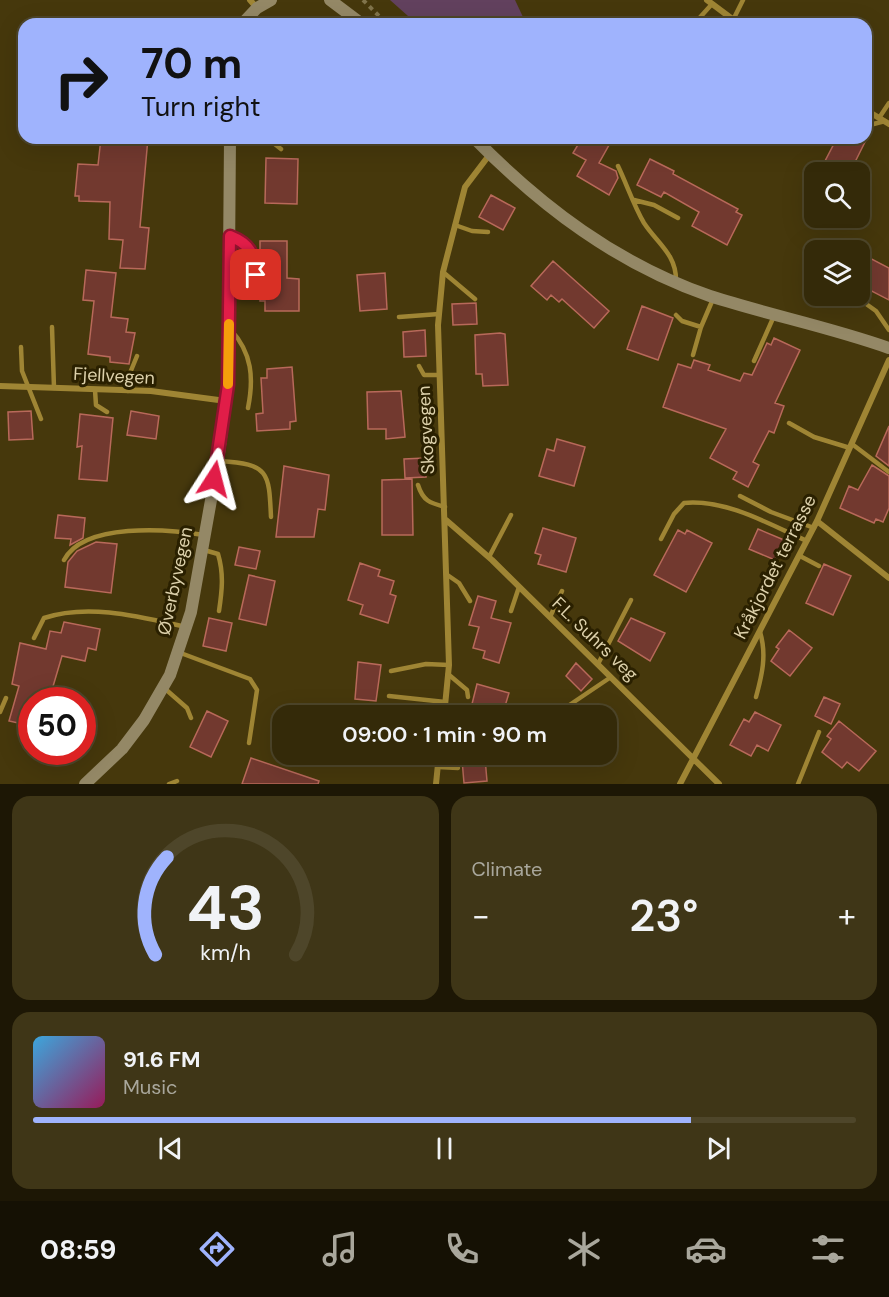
<!DOCTYPE html>
<meta charset="utf-8">
<style>
body{margin:0;font-family:"DM Sans",sans-serif;background:#3f3617;color:#f1f3f6;height:100vh;display:flex;flex-direction:column;font-size:22px;white-space:nowrap}
*{box-sizing:border-box;margin:0}
p{font-size:20px;color:#a9a79c}
.icon{flex:none;width:33px;height:33px;fill:none;stroke:currentColor;stroke-width:2;stroke-linecap:round;stroke-linejoin:round}
.map{position:relative;height:784px;overflow:hidden}
.side{display:flex;flex-direction:column;gap:12px;padding:12px;background:#1d1705;flex:1}
.side>*{flex:none}
.top-card{position:absolute;left:18px;top:18px;width:854px;height:126px;border-radius:18px;box-shadow:0 6px 24px #0002,0 0 0 2px #4e462a;background:#9fb3fd;color:#111;overflow:hidden}
.fabs{position:absolute;left:804px;top:162px;display:grid;gap:12px}
.fabs a{display:grid;place-items:center;width:66px;height:66px;border-radius:12px;background:#342a09;box-shadow:0 6px 24px #0002,0 0 0 2px #4e462a;font-size:30px}
.speed{position:absolute;left:18px;top:687px;display:flex;gap:12px;font-size:30px;font-weight:700;text-align:center}
.speed>*{display:grid;place-content:center;width:78px;height:78px;border-radius:50%;background:#342a09;box-shadow:0 6px 24px #0002,0 0 0 2px #4e462a;line-height:1}
.speed .limit{border:9px solid #d22;background:#fff;color:#111}
.pin{position:absolute;display:grid;place-items:center;width:51px;height:51px;color:#fff;margin:-26px;border-radius:12px;box-shadow:0 3px 9px #0006}
.me{position:absolute;width:66px;margin:-33px;rotate:9deg;stroke-linejoin:round;filter:drop-shadow(0 0 4px #0008)}
.turn{display:flex;align-items:center;gap:21px;height:126px;padding:0 24px;font-size:27px}
.turn .icon{width:78px;height:78px;stroke-width:2.5}
.turn b{display:block;font-size:42px;line-height:51px}
.big{font-size:45px;font-weight:600;line-height:1.1}
.side .tile{flex:1;display:flex;flex-direction:column;justify-content:center;gap:9px;min-width:0;padding:0 21px;border-radius:18px;background:#3f3617}
.side .dial{align-items:center;gap:0}
.dial svg{height:156px;overflow:visible;fill:none;stroke:#4e462a;stroke-width:7;stroke-linecap:round;text-anchor:middle}
.dial text{fill:#f1f3f6;stroke:none}
.song{display:flex;align-items:center;gap:18px}
.cover{width:72px;height:72px;border-radius:9px;background:linear-gradient(135deg,hsl(200 70% 55%),hsl(330 70% 35%))}
.played{height:6px;border-radius:3px;background:linear-gradient(90deg,#9fb3fd 80%,#4e462a 80%)}
.keys{display:flex;justify-content:space-around;direction:ltr}
.heat{display:flex;justify-content:space-between;align-items:center;font-size:33px;direction:ltr}
.side .tiles{flex:1;display:grid;gap:12px;grid-template-columns:1fr 1fr}
.tile:last-child{grid-column:span 2}
.trip{position:absolute;left:272px;top:705px;width:345px;height:60px;border-radius:18px;background:#342a09;box-shadow:0 6px 24px #0002,0 0 0 2px #4e462a;font-weight:600;line-height:60px;text-align:center}
.dock{display:flex;height:96px;justify-content:space-around;align-items:center;background:#151104;color:#a9a79c}
.dock .icon{width:42px;height:42px}
.dock .current{color:#9fb3fd}
.dock b{font-size:27px;color:#f1f3f6}
.map>svg:first-child{display:block}
</style>
<div class="map">
<svg width="889" height="784" viewBox="0 0 889 784">
<rect width="100%" height="100%" fill="#46380c"/>
<path fill="#62415e" d="M390,0h125l8,17 -4,7h-102z"/>
<path fill="#72392f" stroke="#b8695a" stroke-width="1.5" d="M101,138h47l-8,89 9,1 -4,41 -25,-1 3,-28 -14,-1 1,-37 -31,-1v-5h-4l3,-32 20,1z
M582,138h31l-14,25 17,8 2,7 -9,17 -32,-19 9,-16 -13,-7z
M837,138h30l-17,34h-7l-19,-9z
M266,158l32,1 -1,45 -32,-1z
M650,159l24,12 -1,3 65,35 -2,3 6,3 -15,30 -35,-19 7,-14 -35,-20 -3,5 -24,-12z
M491,195l24,13 -12,22 -24,-13z
M260,241h27v37l12,1v32h-34v-10h-5z
M860,253l29,15v32l-29,-15z
M553,261l56,50 -15,17 -32,-29 -3,3 -8,-7 -4,5 -16,-14z
M86,270l30,3 -5,44 17,2 -2,13 9,1 -6,31 -19,-2v-5l-22,-3 6,-53 -11,-1z
M385,273l2,36 -27,2 -3,-36z
M476,303l1,21 -24,1 -1,-21z
M642,306l31,12 -15,42 -31,-11z
M425,330l1,26 -22,1 -1,-25z
M500,333l5,1 3,51 -25,1 -1,-12h-6l-1,-39z
M774,338l26,12 -25,53 9,3 -10,27 -5,-2 -16,31 6,3 -11,22 -15,-8 4,-7 -27,-14 16,-29 -63,-22 15,-43 13,4 3,-8 16,5 -2,5 32,11 4,-8 8,2 15,-32 4,2z
M292,367l4,54 -6,1v7l-33,2 -1,-17 7,-1 -2,-35h6v-9z
M401,391l4,46 -19,2v-10h-18l-1,-37z
M31,411l2,28 -24,1 -1,-28z
M131,411l28,5 -3,23 -29,-4z
M80,414l33,4 -6,63 -28,-2 3,-33 -5,1z
M889,426v40l-13,-10z
M557,439l28,8 -11,39 -35,-10 8,-27 7,2z
M425,458l1,19 -21,1 -1,-19z
M872,465l17,11v32l-6,14 -7,-3 -2,4 -34,-15 9,-22 9,4z
M284,466l45,9 -4,35 -7,-1 -4,28h-38z
M412,479l1,56h-31v-55z
M58,515l27,3 -2,20 -13,7 1,-6 -16,-1z
M543,528l33,10 -10,34 -28,-8 3,-9 -6,-2z
M758,529l26,11 -9,20 -26,-11z
M678,530l7,4 2,-4 25,13 -26,49 -32,-17z
M96,542l21,2 -6,49 -46,-6 3,-25 9,-11z
M239,547l21,4 -4,18 -21,-4z
M360,563l20,7 -2,6 16,5 -4,13 6,2 -8,27 -28,-9 3,-9 -15,-5z
M824,564l27,12 -18,39 -27,-12z
M249,575l26,6 -9,44 -27,-6z
M478,596l18,5 -5,17 20,5 -12,40 -16,-5 2,-7 -12,-3 6,-21 -10,-2z
M209,618l23,5 -6,28 -23,-5z
M631,618l34,15 -15,28 -32,-20z
M64,622l36,7 -4,21 -8,-2 -3,13 -23,-5 -13,44h-17v26l-23,-5 10,-35 -7,-2 8,-41 26,6 4,-18 11,2z
M789,630l23,18 -22,28 -19,-15 8,-12 -3,-2z
M358,662l23,3 -5,36 -21,-2z
M576,663l16,16 -11,12 -15,-15z
M477,684l32,9 -7,23h-33z
M824,697l16,7 -9,20 -16,-8z
M207,711l21,10 -17,36 -21,-10z
M755,712l26,13 -13,26 -11,-6 -6,11 -21,-11 14,-26 5,3z
M839,721l37,30 -17,20 -12,-9 -5,6 -20,-16 9,-13 -4,-3z
M251,758l68,23 -1,3h-76z
M485,758l2,23 -23,2 -2,-23z"/>
<g fill="none" stroke-linecap="round" stroke-linejoin="round">
<path stroke="#81744b" stroke-width="4" stroke-dasharray="4.5 4.5" stroke-linecap="butt" d="M363,0l24,24"/>
<path stroke="#9f8534" stroke-width="4.5" d="M733,20l10,-20
M694,24l18,-20
M879,118l10,-15
M866,126l19,-5
M267,138l14,11
M618,166c9,19 16,40 26,57 13,20 32,31 32,57
M634,200l20,5 24,13
M455,225l17,6 16,1
M230,236c27,11 26,24 25,51
M809,270l5,3
M443,272l32,27
M855,296l21,15 13,19
M676,315l6,6 19,6
M399,317l40,-3
M52,327l2,61
M231,330c21,23 23,48 17,78
M21,347l1,24 19,48
M693,355l8,-28 12,-28
M754,361l20,-45
M419,366l5,9h14
M95,390l1,15 11,7
M128,391l2,-18 7,-17
M789,423l25,14 36,11
M852,444l37,28
M220,461c49,3 49,11 51,56
M418,485c5,16 12,18 27,22
M740,496l31,16 43,16
M661,539l13,-25 10,-11c42,-4 85,21 123,38
M204,550l14,4c6,20 4,37 1,57
M800,556l19,10
M489,557l22,-42
M64,560c20,-38 104,-31 140,-25
M446,574l13,9 11,18
M511,611l8,-24
M550,617l12,-26
M34,638l10,-20c45,-15 97,-1 142,9
M178,652l72,27 7,11 -8,53
M598,664l33,-64
M391,671l35,-7 23,1
M448,674l19,16 1,7
M163,687l24,21 4,10
M389,696l56,6
M756,697c6,-22 11,-42 4,-65
M565,708l46,-31
M0,712l6,-14
M438,767l20,1
M169,784l8,-3
M798,784l21,-52"/>
<path stroke="#9f8534" stroke-width="6" d="M250,0l7,8
M707,0l32,24
M866,110l23,14
M0,386l151,5 75,10
M446,520l46,40 227,224
M817,521l72,57
M444,716l5,-51 -11,-340 5,-53 22,-85 25,-33
M436,784l3,-30
M680,784l137,-263 72,-161"/>
<path stroke="#948866" stroke-width="12" d="M330,0l32,24
M242,24l15,-16 14,-8
M474,138c68,69 143,126 236,158 59,19 120,31 179,52
M85,784l37,-35 22,-29 26,-45 21,-63 27,-151 10,-76 2,-247"/>
</g>
<g fill="none" stroke-linecap="round" stroke-linejoin="round">
<defs>
<path id="route" d="M214,479l14,-94 2,-149c20,8 24,17 26,39"/>
</defs>
<use href="#route" stroke="#92132f" stroke-width="15"/>
<use href="#route" stroke="#e11d48" stroke-width="10"/>
<path stroke="#f59e0b" stroke-width="10" d="M228,384l1,-60"/>
</g>
<g text-anchor="middle" dominant-baseline="central" stroke-width="6" stroke-linejoin="round" paint-order="stroke">
<g font-size="18" fill="#ddd1ab" stroke="#2a2000">
<text transform="translate(114 376) rotate(3)">Fjellvegen</text>
<text transform="translate(426 430) rotate(-93)">Skogvegen</text>
<text transform="translate(775 567) rotate(-63)">Kråkjordet terrasse</text>
<text transform="translate(175 581) rotate(-78)">Øverbyvegen</text>
<text transform="translate(595 639) rotate(44)">F.L. Suhrs veg</text>
</g>
</g>
</svg>
<div class="fabs">
<a><svg class="icon" aria-label="search" viewBox="0 0 24 24"><circle cx="10" cy="10" r="6"/><path d="M15 15l6 6"/></svg></a>
<a><svg class="icon" aria-label="layers" viewBox="0 0 24 24"><path d="M12 4l9 5-9 5-9-5zM3 14l9 5 9-5"/></svg></a>
</div>
<div class="speed"><div class="limit">50</div></div>
<div class="pin" style="left:256px;top:275px;background:#d93025"><svg class="icon" aria-label="arrive" viewBox="0 0 24 24"><path d="M6 21V4h12l-3 4 3 4H6"/></svg></div>
<svg class="me" style="left:214px;top:479px" viewBox="-20 -20 40 40"><path d="M0-17L14 15 0 8-14 15z" fill="#e11d48" stroke="#fff" stroke-width="4"/></svg>
<div class="trip">09:00 · 1 min · 90 m</div>
<div class="top-card">
<div class="turn"><svg class="icon" aria-label="right" viewBox="0 0 24 24"><path d="M7 20v-9h11M14 6l5 5-5 5"/></svg><div><b>70 m</b>Turn right</div></div>
</div>
</div>
<section class="side">
<div class="tiles">
<div class="tile dial"><svg viewBox="0 0 100 80">
<path d="M14 69A42 42 0 1 1 86 69"/>
<path d="M14 69A42 42 0 0 1 20 19" stroke="#9fb3fd"/>
<text x="50" y="56" font-size="32" font-weight="700">43</text>
<text x="50" y="72" font-size="11">km/h</text>
</svg></div>
<div class="tile"><p>Climate</p>
<div class="heat"><a>−</a><b class="big">23°</b><a>+</a></div>
</div>
<div class="tile">
<div class="song"><i class="cover"></i><div><b>91.6 FM</b><p>Music</p></div></div>
<div class="played"></div>
<div class="keys"><svg class="icon" aria-label="previous" viewBox="0 0 24 24"><path d="M18 5L8 12l10 7zM5 5v14"/></svg><svg class="icon" aria-label="pause" viewBox="0 0 24 24"><path d="M8 5v14M16 5v14"/></svg><svg class="icon" aria-label="next" viewBox="0 0 24 24"><path d="M6 5l10 7-10 7zM19 5v14"/></svg></div>
</div>
</div>
</section>
<nav class="dock">
<b>08:59</b>
<svg class="icon current" aria-label="directions" viewBox="0 0 24 24"><path d="M12 3l9 9-9 9-9-9zM9 14v-3h6M13 9l2 2-2 2"/></svg>
<svg class="icon" aria-label="music" viewBox="0 0 24 24"><path d="M9 18V5l10-2v13"/><circle cx="6" cy="18" r="3"/><circle cx="16" cy="16" r="3"/></svg>
<svg class="icon" aria-label="phone" viewBox="0 0 24 24"><path d="M5 4h4l2 5-3 2q2 4 5 5l2-3 5 2v4C11 20 4 13 5 4z"/></svg>
<svg class="icon" aria-label="climate" viewBox="0 0 24 24"><path d="M12 3v18M4 7l16 10M4 17L20 7"/></svg>
<svg class="icon" aria-label="car" viewBox="0 0 24 24"><path d="M5 17H2v-5l4-1 3-4h7l3 4 3 1v5h-3M9 17h6M6 11h13"/><circle cx="7" cy="17" r="2"/><circle cx="17" cy="17" r="2"/></svg>
<svg class="icon" aria-label="filters" viewBox="0 0 24 24"><path d="M4 7h16M4 17h16"/><circle cx="9" cy="7" r="2"/><circle cx="15" cy="17" r="2"/></svg>
</nav>
